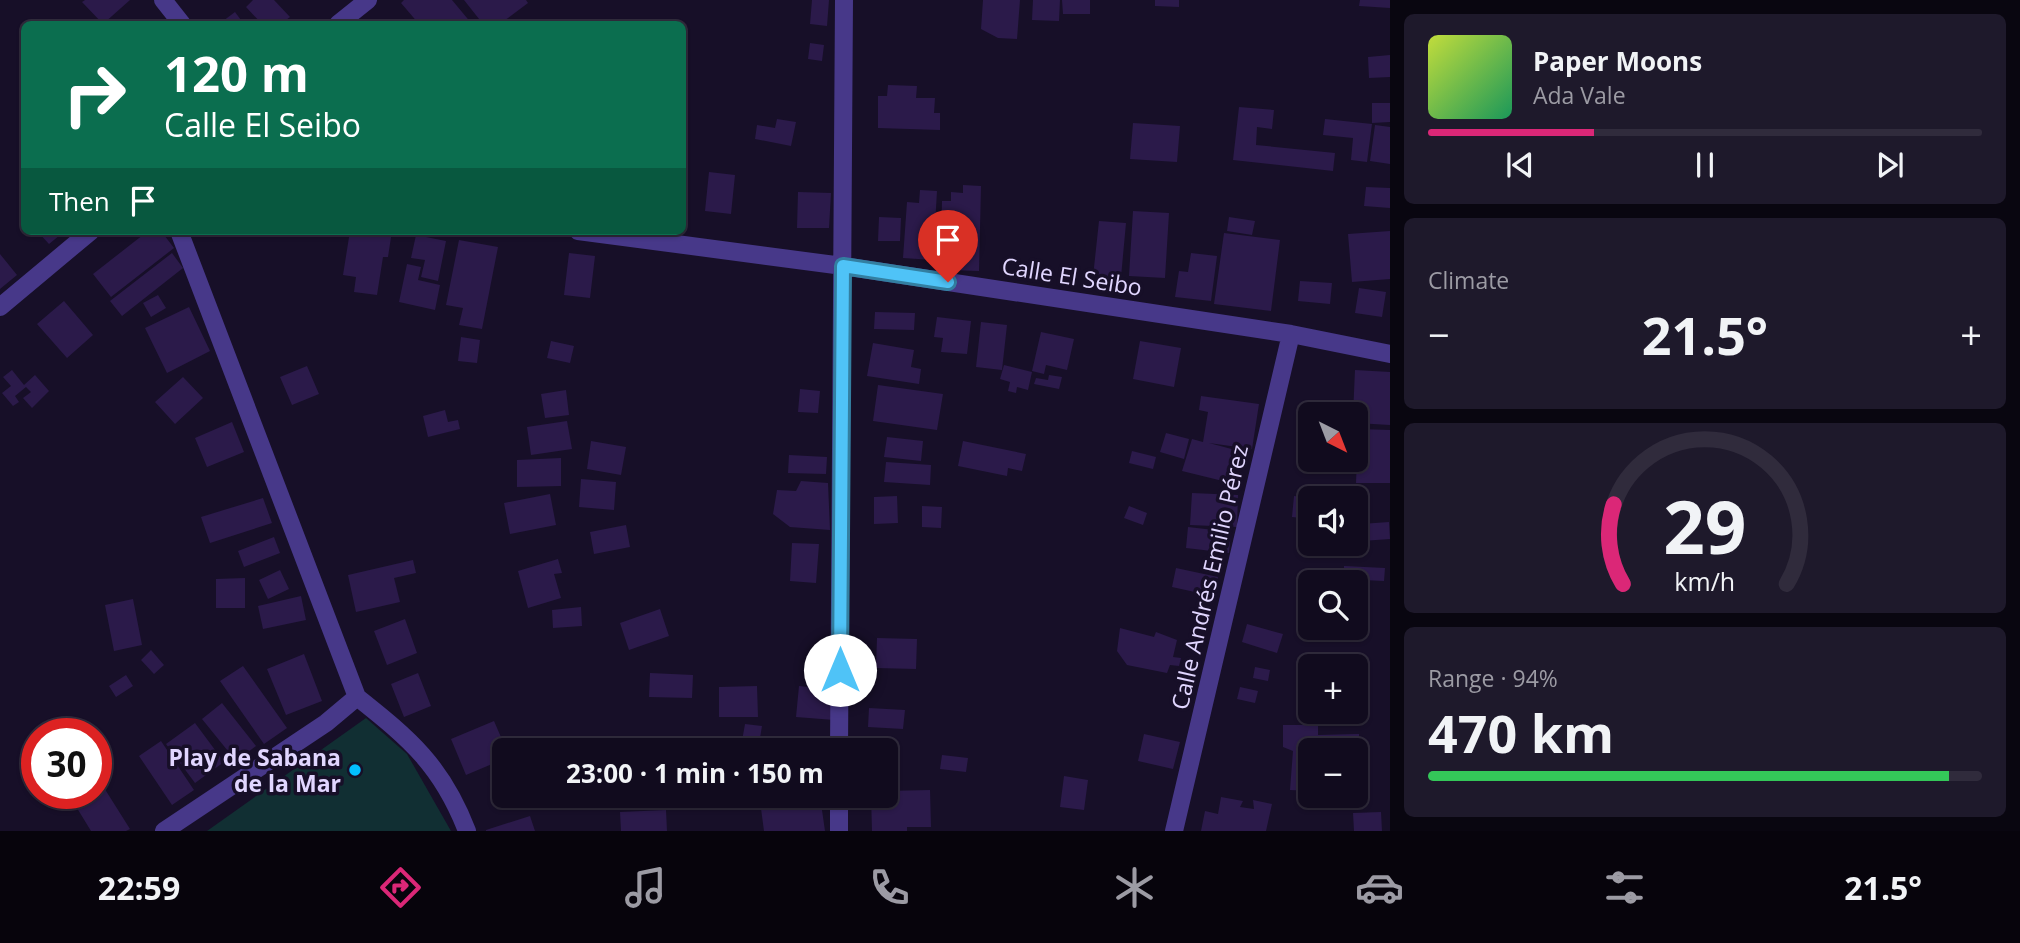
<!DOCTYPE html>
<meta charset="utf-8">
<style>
body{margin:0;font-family:"Open Sans",sans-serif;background:#1e192b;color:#f1f3f6;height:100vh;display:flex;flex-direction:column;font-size:26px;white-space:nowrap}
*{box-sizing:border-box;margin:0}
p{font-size:23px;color:#9c9ba4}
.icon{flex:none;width:38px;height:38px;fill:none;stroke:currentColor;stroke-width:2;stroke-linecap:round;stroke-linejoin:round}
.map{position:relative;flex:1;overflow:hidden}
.details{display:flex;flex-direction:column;gap:14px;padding:14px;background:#090610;width:630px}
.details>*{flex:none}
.banner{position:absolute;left:21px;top:21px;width:665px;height:214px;border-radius:10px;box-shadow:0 2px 5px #0004,0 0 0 2px #302b3c;background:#0b6e4f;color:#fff;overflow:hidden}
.needle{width:46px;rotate:138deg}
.fabs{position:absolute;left:1298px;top:402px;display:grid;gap:14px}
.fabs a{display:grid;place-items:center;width:70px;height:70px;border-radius:10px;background:#110b1e;box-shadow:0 2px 5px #0004,0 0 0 2px #302b3c;font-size:35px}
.speed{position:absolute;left:21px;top:718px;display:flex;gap:14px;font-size:35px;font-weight:700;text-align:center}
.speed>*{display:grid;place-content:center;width:91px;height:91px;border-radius:50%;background:#110b1e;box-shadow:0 2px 5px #0004,0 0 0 2px #302b3c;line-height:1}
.speed .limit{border:10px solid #d22;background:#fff;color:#111}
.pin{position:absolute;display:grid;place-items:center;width:60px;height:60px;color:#fff;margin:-72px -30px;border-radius:50% 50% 50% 0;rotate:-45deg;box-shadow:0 0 7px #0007}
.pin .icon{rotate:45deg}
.me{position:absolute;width:77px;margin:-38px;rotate:0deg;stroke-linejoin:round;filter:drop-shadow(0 0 5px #0008)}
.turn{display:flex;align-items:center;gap:24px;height:147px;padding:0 28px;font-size:32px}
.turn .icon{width:91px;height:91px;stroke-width:2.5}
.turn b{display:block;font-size:49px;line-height:60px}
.then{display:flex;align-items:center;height:66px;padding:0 28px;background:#0003;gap:14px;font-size:26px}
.big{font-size:52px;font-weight:700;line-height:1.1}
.details .card{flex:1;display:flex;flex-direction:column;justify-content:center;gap:10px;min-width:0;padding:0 24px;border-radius:10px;background:#1e192b}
.details .dial{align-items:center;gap:0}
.dial svg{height:182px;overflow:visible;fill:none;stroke:#302b3c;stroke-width:7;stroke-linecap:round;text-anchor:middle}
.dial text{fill:#f1f3f6;stroke:none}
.song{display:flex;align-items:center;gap:21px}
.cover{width:84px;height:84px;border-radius:10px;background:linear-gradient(135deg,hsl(70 70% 55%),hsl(150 70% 35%))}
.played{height:7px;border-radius:4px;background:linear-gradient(90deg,#db2777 30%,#302b3c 30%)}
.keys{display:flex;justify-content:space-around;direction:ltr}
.heat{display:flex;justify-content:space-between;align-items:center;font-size:38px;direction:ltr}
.charge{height:10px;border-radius:5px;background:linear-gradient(90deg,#34c759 94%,#302b3c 0)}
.trip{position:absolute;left:492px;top:738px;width:406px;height:70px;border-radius:10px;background:#110b1e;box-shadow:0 2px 5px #0004,0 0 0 2px #302b3c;font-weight:700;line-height:70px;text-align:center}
.tabs{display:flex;height:112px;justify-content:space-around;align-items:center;background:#07040c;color:#9c9ba4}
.tabs .icon{width:49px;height:49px}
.tabs .on{color:#db2777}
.tabs b{font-size:32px;color:#f1f3f6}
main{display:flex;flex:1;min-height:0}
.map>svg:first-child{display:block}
</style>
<main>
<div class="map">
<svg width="1390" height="831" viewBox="0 0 1390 831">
<rect width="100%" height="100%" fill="#170f28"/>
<path fill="#112f33" d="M366,718l41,36 44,77h-244z"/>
<path fill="#2b1a4a" d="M85,0h45l-27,24 -21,-22z
M253,0h21l16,17 -9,7 -8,-5 -11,5 -16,-17z
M404,0h48l20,24h-53l-18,-21z
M464,0h62l2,3 -28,21h-17z
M812,0h17l-2,26 -17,-2z
M983,0h37l-3,39 -19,-1 -17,-9z
M1033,0h27l-1,21 -27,-1z
M1062,0h28v14h-27z
M1155,0h24v7l-24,-1z
M1360,0h30v8l-31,-2z
M235,12l9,12h-25z
M810,43l14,2 -2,16 -14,-2z
M1390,55v22l-21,1 -1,-21z
M888,85l29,1 -1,12h19l-1,15h6v17l-62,-2v-32h9z
M1372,103h18v19l-18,1z
M1239,107l35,3 -2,19 -15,-2 -1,18 79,8 -2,18 -100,-11z
M777,119l19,3 -5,24 -36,-7 2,-14 18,3z
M1325,119l47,5 -5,38 -16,-2 2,-22 -30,-3z
M1133,123l47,3 -3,36 -47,-3z
M1375,125l15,2v37l-20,-3z
M709,172l26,3 -4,39 -26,-3z
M963,185l18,1 -2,85 -31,-1 1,-24h-8l1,-45h9v-9l12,1z
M1366,187l24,1v20l-26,-2z
M920,190l17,1 -4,69 -30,-2 4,-56 12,1z
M798,192l33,1 -2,35h-32z
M1133,211l36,2 -4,65 -36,-2z
M879,217l22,1 -1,23h-22z
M1229,217l26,4 -3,14 -25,-4z
M1099,221l27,2 -6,65 -28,-2z
M37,231h28l-16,13z
M148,231h13l13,17 -63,49 -18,-23z
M350,231h42l-4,26h-5l-6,38 -23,-3 2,-15 -13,-2z
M1390,231v48l-38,3 -4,-48z
M1224,233l56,7 -9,71 -57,-7z
M416,235l30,6 -8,40 -17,-4 4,-17 -14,-2z
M459,240l39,7 -16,82 -23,-4 4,-17 -17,-3z
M172,253l11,15 -61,48 -12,-15z
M569,253l26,3 -5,42 -26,-3z
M1191,253l26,3 -6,45 -36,-4 4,-26 9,1z
M0,254l17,21 -17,14z
M407,264l14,3 -3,13 22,5 -5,25 -36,-8z
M1300,281l32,2 -2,21 -32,-3z
M1359,288l27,4 -4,25 -27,-4z
M158,295l8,13 -15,9 -8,-14z
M64,301l29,34 -26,23 -30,-34z
M189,307l21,44 -43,22 -22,-45z
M875,312l40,1 -1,17 -40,-1z
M937,317l34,4 -4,33 -26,-2 2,-14 -9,-1z
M981,322l26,3 -5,45 -26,-3z
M1041,332l33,7 -7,31 -21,-5 -2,9 -12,-3z
M461,337l19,3 -3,23 -19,-2z
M551,341l23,5 -4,17 -23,-5z
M1140,341l41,7 -7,39 -41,-8z
M873,343l41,7 -3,17 10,2 -2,15 -52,-8z
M1004,365l28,7 -4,18 -11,-3 -1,6 -8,-2 2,-9 -10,-3z
M307,366l12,28 -27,11 -12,-28z
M12,370l12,15 11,-10 14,16 -17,17 -9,-10 8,-6 -5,-5 -11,9 4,6 -6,4 -11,-13 9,-7 -8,-9z
M1355,370l35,2v53l-34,-2v-8h-3z
M1049,375l13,2 -3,12 -25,-5 2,-6 12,2z
M183,377l20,21 -28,26 -20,-22z
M878,385l65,9 -6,36 -64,-9z
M800,389l20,2 -2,22 -20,-1z
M566,390l3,25 -24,3 -4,-24z
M1201,396l58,8 -7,45 -43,-6 30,8 -8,32 -49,-12 10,-32 11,3 5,-30 -9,-2z
M445,410l3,12 10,-2 2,9 -32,8 -5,-21z
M567,421l5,28 -41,6 -4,-28z
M232,422l12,30 -37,15 -12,-29z
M1358,429l32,1v53h-34z
M1166,433l23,6 -5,20 -24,-7z
M887,437l36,4 -2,20 -37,-4z
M591,441l35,6 -5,28 -34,-6z
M963,441l63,13 -4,17 -14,-3 -1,8 -49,-10z
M1132,451l24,6 -3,12 -24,-6z
M789,455l38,2 -1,17 -38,-1z
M561,458v28l-44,1v-27z
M886,462l45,3 -1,20 -46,-3z
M581,479l35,3 -2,28 -35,-3z
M801,481l27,2 2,47 -40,-3 -17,-13 4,-24 19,1z
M1192,493l46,2 -1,32 -47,-2z
M550,494l6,31 -46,9 -6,-31z
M897,496l1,27 -24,1v-27z
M1294,496l17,2v21l-19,-2z
M263,498l9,25 -62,20 -9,-26z
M922,506l20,1 -1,21 -19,-1z
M1129,506l18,7 -4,12 -19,-7z
M1389,522l1,17 -28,2 -1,-17z
M626,525l4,22 -36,7 -4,-22z
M1188,527l43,5 -2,21 -43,-5z
M274,537l6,16 -36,14 -6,-16z
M792,543l27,1 -3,39 -26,-2z
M558,559l4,14 -8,1 7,24 -33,10 -10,-37z
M413,560l3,13 -22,5 6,24 -44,10 -8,-37z
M1344,566l41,2 -1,13 -40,-2z
M1176,568l42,9 -5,19 -41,-9z
M280,570l9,19 -21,10 -9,-19z
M245,578v30h-29v-29z
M301,596l5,24 -43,9 -5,-23z
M133,599l9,46 -28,6 -9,-46z
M581,607l1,19 -29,2 -1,-18z
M660,609l9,27 -40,14 -9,-27z
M405,619l12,34 -30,12 -13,-34z
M1247,624l36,10 -6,19 -35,-11z
M1120,628l34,9 2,-5 21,8 -4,17 8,1 -2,8 -9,-1 -3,8 -40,-8 -10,-14z
M877,638l40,1 -1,30 -40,-1z
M151,650l13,15 -10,9 -13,-14z
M304,654l18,47 -36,14 -19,-46z
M243,666l44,62 -23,16 -44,-63z
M1255,667l15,3 -2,11 -15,-3z
M418,673l13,33 -27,11 -13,-33z
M650,673l43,2 -1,23 -43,-1z
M126,675l7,11 -17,11 -7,-11z
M757,686l1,31h-39v-30z
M799,686l39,4 -4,30 -38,-3z
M1240,687l18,4 -3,12 -18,-4z
M222,703l34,43 -20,15 -34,-42z
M869,708l36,2 -2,19 -35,-2z
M494,721l13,30 -3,8 -38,16 -15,-36z
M195,723l29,39 -29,21 -29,-39z
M745,724l17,2 -3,18 -17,-3z
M1283,725h35v10l41,-1v14l-4,3h-44v40l-21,-1 3,-39 -10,-4z
M1144,734l36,8 -7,27 -35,-8z
M766,740l66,4v7h-66z
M161,741l33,49 -22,15 -33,-49z
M942,755l26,3 -2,14 -26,-3z
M1356,764h9v11l-9,1z
M96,775l34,54 -4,2h-35l-22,-36 27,-2z
M1064,776l24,4 -4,30 -24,-3z
M1356,778l6,3v14h-6z
M930,790l1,37h-24v4h-35l-1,-35h15v-5z
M796,796h24l5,35h-61l-4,-30z
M1221,797l22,4 -3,6 14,2 -1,-9 19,4 -6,27h-65l4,-20 13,3z
M666,810l1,21h-46l-1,-19z
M1381,812l1,19h-28l-1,-18z
M530,816l5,15h-49v-1z"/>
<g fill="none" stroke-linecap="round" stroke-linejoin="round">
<path stroke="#473889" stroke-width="18" d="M163,0l19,24
M338,24l30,-24
M179,231l178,466c53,42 85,69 110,134
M578,231l265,35 448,68 99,20
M0,307l91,-76
M839,751l5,-751
M164,831l162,-108 31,-26
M839,831v-35
M1174,831l117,-497"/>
</g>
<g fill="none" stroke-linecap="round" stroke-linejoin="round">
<defs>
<path id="route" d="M840,670l3,-404 105,16"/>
</defs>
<use href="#route" stroke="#337fa1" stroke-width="18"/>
<use href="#route" stroke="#4fc3f7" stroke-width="12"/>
</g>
<circle fill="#02bfff" stroke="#170f28" stroke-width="2.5" cx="355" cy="770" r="7"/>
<g text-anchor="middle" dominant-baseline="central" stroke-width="7" stroke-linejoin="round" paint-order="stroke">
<g font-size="23" fill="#e1d6ff" stroke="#170f28">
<text transform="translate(1072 276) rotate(9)">Calle El Seibo</text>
<text transform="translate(1209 577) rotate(-77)">Calle Andrés Emilio Pérez</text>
</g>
<g font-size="23" font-weight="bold" fill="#e1d6ff" stroke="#170f28" text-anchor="end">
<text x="341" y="757">Play de Sabana<tspan x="341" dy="26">de la Mar</tspan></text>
</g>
</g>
</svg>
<div class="fabs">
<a><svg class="needle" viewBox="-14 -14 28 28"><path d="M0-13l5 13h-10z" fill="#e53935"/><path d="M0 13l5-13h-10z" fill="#9c9ba4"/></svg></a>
<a><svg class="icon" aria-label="sound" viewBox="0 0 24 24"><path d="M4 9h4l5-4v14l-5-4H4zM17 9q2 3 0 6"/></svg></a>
<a><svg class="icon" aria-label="search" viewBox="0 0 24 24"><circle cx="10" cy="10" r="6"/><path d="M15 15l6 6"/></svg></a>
<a>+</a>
<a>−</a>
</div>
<div class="speed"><div class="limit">30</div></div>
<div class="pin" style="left:948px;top:282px;background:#d93025"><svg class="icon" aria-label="arrive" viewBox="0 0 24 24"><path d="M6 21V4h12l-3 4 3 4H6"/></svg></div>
<svg class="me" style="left:840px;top:670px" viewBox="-20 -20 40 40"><circle r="19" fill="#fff"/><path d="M0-13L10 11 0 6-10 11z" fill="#4fc3f7"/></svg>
<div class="trip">23:00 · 1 min · 150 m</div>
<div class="banner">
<div class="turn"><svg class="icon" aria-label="right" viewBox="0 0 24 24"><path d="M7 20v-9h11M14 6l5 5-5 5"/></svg><div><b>120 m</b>Calle El Seibo</div></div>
<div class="then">Then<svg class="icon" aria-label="arrive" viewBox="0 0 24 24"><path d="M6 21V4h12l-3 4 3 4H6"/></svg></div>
</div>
</div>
<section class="details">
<div class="card">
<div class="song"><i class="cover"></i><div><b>Paper Moons</b><p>Ada Vale</p></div></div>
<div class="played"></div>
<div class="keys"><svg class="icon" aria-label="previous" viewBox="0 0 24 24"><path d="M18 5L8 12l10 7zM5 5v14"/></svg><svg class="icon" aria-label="pause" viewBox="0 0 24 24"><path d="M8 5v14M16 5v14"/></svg><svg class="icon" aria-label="next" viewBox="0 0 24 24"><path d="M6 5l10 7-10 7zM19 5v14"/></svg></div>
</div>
<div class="card"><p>Climate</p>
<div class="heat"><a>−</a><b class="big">21.5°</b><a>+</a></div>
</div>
<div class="card dial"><svg viewBox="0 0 100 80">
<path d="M14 69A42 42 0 1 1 86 69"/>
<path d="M14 69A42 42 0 0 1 10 34" stroke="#db2777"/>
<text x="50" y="56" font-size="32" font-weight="700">29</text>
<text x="50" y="72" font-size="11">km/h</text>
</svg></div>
<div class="card"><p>Range · 94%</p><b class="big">470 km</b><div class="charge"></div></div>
</section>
</main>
<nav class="tabs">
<b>22:59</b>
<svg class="icon on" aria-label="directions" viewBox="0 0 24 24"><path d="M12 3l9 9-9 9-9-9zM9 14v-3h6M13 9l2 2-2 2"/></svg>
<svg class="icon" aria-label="music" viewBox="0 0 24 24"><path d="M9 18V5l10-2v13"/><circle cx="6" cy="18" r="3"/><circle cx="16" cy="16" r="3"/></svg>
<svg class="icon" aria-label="phone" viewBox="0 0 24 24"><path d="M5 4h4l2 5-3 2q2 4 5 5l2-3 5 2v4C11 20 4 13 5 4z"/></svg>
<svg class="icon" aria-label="climate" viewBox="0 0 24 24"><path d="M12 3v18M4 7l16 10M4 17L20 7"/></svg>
<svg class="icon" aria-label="car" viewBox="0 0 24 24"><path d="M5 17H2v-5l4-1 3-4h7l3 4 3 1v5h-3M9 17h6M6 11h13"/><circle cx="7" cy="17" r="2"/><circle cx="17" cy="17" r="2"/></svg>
<svg class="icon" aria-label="filters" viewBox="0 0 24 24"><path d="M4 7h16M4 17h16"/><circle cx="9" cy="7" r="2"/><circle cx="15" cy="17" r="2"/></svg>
<b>21.5°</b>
</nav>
